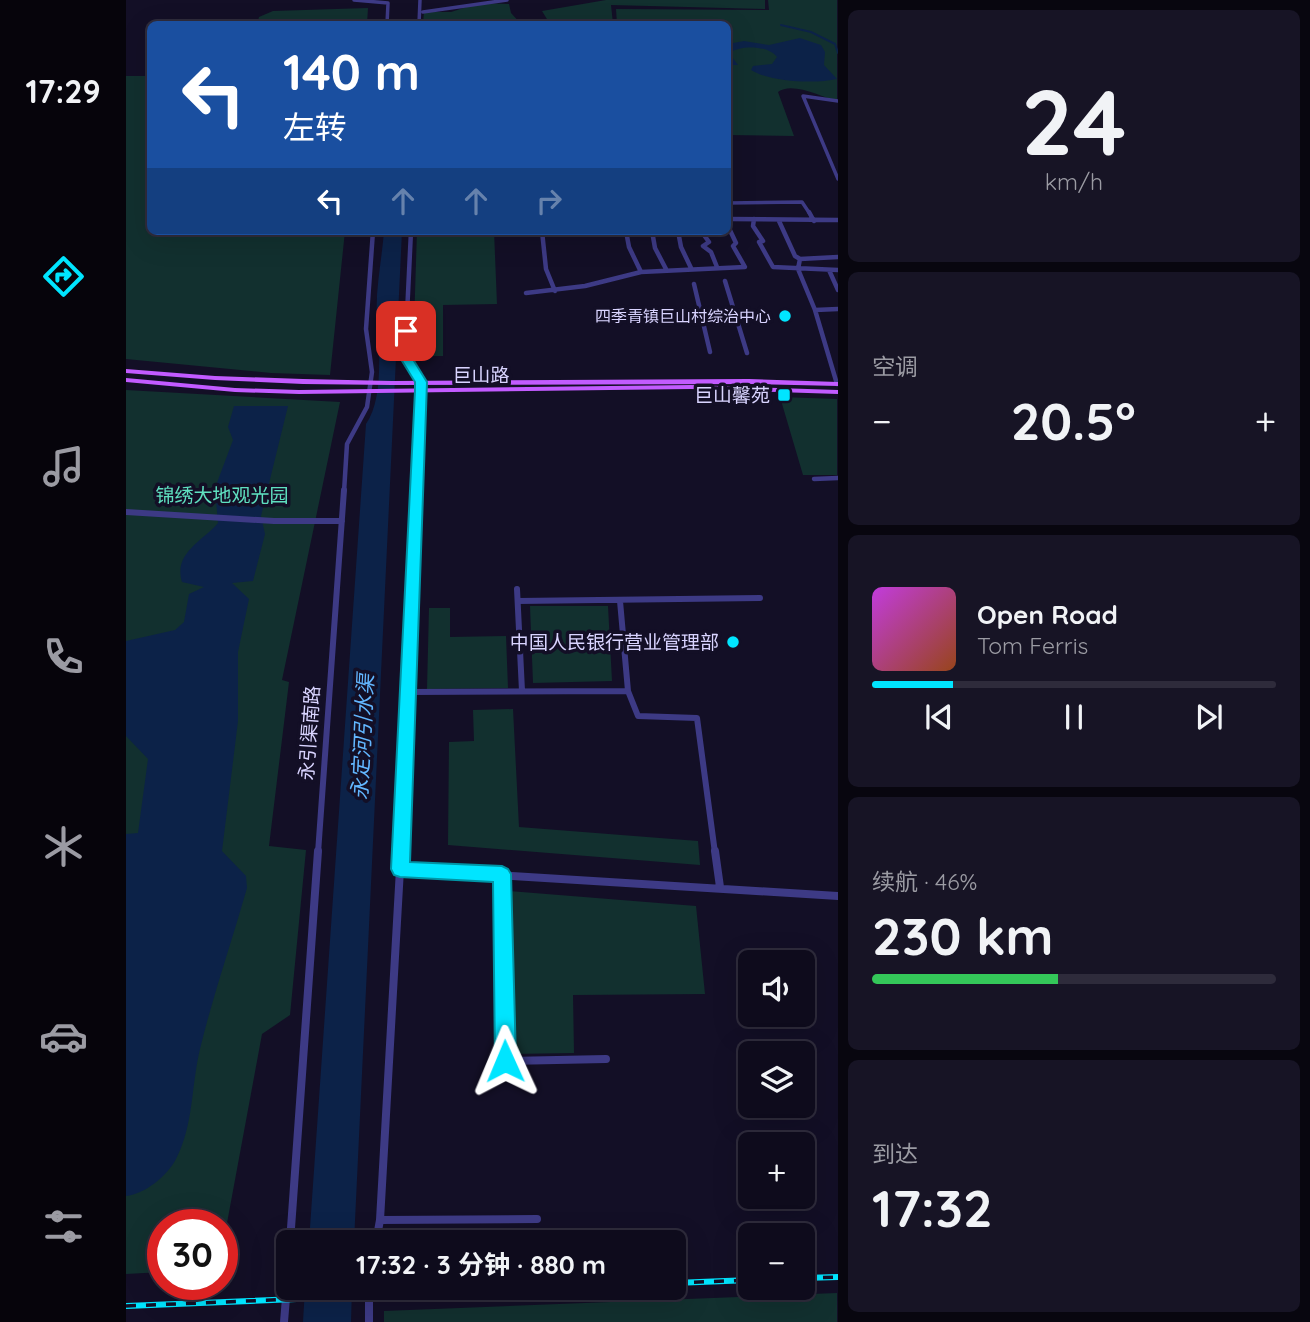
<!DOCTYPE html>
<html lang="zh">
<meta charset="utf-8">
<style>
body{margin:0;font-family:Quicksand,"Noto Sans SC",sans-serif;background:#171425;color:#f1f3f6;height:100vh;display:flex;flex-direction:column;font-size:26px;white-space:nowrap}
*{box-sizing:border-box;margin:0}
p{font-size:23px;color:#9b9ba3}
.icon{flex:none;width:38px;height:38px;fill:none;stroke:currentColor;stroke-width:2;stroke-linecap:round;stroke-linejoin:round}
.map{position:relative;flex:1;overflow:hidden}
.panel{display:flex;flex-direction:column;gap:10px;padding:10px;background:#08060f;width:472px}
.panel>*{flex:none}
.guide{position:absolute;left:21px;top:21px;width:584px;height:214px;border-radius:10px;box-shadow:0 7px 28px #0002,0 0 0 2px #2e2b3b;background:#1a4fa0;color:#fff;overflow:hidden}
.buttons{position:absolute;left:612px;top:950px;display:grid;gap:14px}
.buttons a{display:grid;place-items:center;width:77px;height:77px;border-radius:10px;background:#0e0b1c;box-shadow:0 7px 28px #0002,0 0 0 2px #2e2b3b;font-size:35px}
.speed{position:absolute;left:21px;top:1209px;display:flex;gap:14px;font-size:35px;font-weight:700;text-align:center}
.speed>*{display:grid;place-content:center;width:91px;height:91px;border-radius:50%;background:#0e0b1c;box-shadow:0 7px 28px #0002,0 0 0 2px #2e2b3b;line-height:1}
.speed .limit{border:10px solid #d22;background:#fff;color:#111}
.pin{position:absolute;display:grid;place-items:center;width:60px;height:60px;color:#fff;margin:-30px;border-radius:14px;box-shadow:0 4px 10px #0006}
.me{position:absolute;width:77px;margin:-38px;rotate:359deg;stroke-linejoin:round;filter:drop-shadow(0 0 5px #0008)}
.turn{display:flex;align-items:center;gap:24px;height:147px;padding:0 21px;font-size:32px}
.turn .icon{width:91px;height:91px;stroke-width:2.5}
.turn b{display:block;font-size:49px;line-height:60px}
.lanes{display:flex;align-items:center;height:66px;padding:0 21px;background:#0003;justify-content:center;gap:35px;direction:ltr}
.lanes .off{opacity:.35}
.big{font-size:52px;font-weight:700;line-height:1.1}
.panel .widget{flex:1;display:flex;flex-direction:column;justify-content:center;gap:10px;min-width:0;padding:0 24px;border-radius:10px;background:#171425}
.panel .dial{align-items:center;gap:0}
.dial b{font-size:91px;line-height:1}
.song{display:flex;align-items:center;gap:21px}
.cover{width:84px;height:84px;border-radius:10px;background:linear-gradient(135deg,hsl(290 70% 55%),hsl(20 70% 35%))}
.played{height:7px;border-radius:4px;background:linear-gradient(90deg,#00e5ff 20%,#2e2b3b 20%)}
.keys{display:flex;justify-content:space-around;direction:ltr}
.heat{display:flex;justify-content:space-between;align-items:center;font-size:38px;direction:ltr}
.charge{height:10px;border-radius:5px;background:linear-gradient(90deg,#34c759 46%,#2e2b3b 0)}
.trip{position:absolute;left:150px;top:1230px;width:410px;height:70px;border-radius:10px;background:#0e0b1c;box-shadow:0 7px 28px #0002,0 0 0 2px #2e2b3b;font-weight:700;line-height:70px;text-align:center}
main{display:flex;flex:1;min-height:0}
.menu{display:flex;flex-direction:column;width:126px;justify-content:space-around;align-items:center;background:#06040b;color:#9b9ba3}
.menu .icon{width:49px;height:49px}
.menu .on{color:#00e5ff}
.menu b{font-size:32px;color:#f1f3f6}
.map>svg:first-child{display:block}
</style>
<main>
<nav class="menu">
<b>17:29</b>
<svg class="icon on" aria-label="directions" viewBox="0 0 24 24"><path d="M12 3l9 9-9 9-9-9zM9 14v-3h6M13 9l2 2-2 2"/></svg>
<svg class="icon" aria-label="music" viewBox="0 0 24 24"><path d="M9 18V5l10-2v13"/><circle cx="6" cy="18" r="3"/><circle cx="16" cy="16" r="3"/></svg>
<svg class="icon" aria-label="phone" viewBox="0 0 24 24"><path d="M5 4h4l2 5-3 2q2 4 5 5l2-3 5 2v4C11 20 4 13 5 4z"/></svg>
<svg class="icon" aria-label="climate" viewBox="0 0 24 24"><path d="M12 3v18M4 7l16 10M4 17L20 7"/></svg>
<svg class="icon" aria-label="car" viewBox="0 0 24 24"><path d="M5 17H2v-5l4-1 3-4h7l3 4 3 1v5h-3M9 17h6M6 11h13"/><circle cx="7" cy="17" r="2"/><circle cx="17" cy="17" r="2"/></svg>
<svg class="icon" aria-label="filters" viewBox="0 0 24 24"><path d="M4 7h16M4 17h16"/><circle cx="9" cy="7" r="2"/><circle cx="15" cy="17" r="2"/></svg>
</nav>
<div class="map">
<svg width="712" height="1322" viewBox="0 0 712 1322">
<rect width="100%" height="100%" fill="#130f26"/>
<path fill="#12302f" d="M480,0h159v9l-154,-4 2,19h-63l-8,-13z
M642,0h69v101c-15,-4 -45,-20 -59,-9l16,44 -66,-1v-111h-111l-1,-15 153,1z
M353,3l30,1 2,9 10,11h-98l1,-12h27z
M242,8l-1,16h-110l2,-7 14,-6z
M0,76h24v155h195l-15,144 -59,-2 -145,-14z
M291,231h77l3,73 -54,1v51h-30z
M0,390l214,12 -58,278 7,2 -20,164 37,4 -16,165 -28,19 -40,216v-25h-59v47l-37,2z
M654,397l57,2v76h-34z
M404,606h78l4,75 -79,2z
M303,608h21v29l56,-1 2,52 -81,1z
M387,709l6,118 179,14 2,24 -252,-20 1,-103 25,-1 -1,-31z
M383,891l187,15 9,88 -132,1 1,58 -63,1z
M711,1293v29h-453v-11z"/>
<path fill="#0c2248" d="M674,38l21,7 4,7 -1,13 13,14c-22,5 -67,3 -86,-9l2,-4 19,-2 5,-7c-9,-12 -37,-12 -48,-4l9,12h-10v-21l16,-3 25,4z
M258,231h18l-48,1011h-45l57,-818c18,-26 13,-76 11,-106 -2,-28 5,-59 7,-87z
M108,406h54l-27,110 4,18 -12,47 -21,2 17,16 -11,53v69l-16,130 24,25 1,12c-15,53 -34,107 -47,161 -9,37 -6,75 -24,110 -9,17 -31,35 -50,37v-362l12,-1 10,-74 -22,-23v-95l49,-11 9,-8 5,-28 15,-7 -22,-5c-9,-29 21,-41 36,-59l-3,-35 18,-48 -5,-13z
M179,1288h47l-1,34h-48z"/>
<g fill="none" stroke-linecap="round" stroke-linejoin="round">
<path stroke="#0c2248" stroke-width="2" d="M655,25l30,7 24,12 3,9"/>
<path stroke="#3d3a85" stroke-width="3.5" d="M228,0l34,3 -1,21
M297,12l84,-12
M293,24l1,-24
M712,101l-35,-5 35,83
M602,203l74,-1 8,12"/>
<path stroke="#3d3a85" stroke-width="4.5" d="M683,212l5,9
M602,219l110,1
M628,219l-1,7 10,15 -4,1 14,25 65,3
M653,221l16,35 5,3 38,-2
M285,231l-6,125 16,26 -4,110
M416,231l4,38 9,22
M500,231l3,16 12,25
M526,231l3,17 11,21
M552,231l3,16 10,21
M575,231l8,11 -6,4 8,6 6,15
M674,259l-2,10 17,41 22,74
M703,270l9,20
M599,281l22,72
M568,284l16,68
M400,293l59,-7 56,-14 104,-5 -12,-21 3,-3 -8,-17
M689,310l23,-1
M556,318l87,-1
M688,479l24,-1
M218,492l3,-48 20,-37 5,-35 -6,-43 7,-98"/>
<path stroke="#3d3a85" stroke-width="6" d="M0,512l148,9h68
M391,589l5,102
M392,601l242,-3
M494,601l8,90 10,25 59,2 18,135
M284,692l218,-1
M192,853l26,-363
M275,853l16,-363"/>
<path stroke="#3d3a85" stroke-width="8" d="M589,851l5,36
M274,869l1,-18
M376,875l3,186 101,-2
M411,1219l-157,1 20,-351 438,27
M164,1242l28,-391
M250,1242l4,-22
M243,1288v34
M158,1322l5,-61"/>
<path fill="#c25bff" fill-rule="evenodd" d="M0,369l89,7 88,3 89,2 357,-2 89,3v4l-89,-2 -357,1 -89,-1 -88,-4 -89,-7z
M0,378l109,10 64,2 392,-5 147,5v4l-147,-5 -392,5 -64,-2 -109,-10z"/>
<defs>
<path id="rail" d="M677,1278l35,-1
M548,1283l77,-3
M0,1306l440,-18"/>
</defs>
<use href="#rail" stroke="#00e5ff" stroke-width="6"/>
<use href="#rail" stroke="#130f26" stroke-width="3.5" stroke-dasharray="10" stroke-linecap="butt"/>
</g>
<path fill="#00e5ff" stroke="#0095a6" stroke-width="2" d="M280,328l6,3 -1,25 16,26 -17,480 92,4 6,3 3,5 5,187 -3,7 -8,3 -7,-3 -3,-7 -2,-179 -93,-5 -6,-2 -3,-6 24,-478v-9l-16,-26 1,-25z"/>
<g fill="#00e5ff" stroke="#130f26" stroke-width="2.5">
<circle cx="659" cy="316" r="7"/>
<rect x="651" y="388" width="14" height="14" rx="3.5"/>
<circle cx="607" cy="642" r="7"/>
</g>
<g text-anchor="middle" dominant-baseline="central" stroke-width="7" stroke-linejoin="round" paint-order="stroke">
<g font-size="16" fill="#d9d4ff" stroke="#130f26" text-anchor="end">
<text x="645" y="316">四季青镇巨山村综治中心</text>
</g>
<g font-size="19" fill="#d9d4ff" stroke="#130f26">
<text x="355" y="375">巨山路</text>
<text transform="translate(183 733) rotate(-86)">永引渠南路</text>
</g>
<g font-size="19" fill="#d9d4ff" stroke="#130f26" text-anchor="end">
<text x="644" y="395">巨山馨苑</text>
<text x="593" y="642">中国人民银行营业管理部</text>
</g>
<g font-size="19" fill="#5fe0c0" stroke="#130f26">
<text x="96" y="495">锦绣大地观光园</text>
</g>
<g font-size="21" font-style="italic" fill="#62b6ff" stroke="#130f26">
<text transform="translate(236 737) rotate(-87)">永定河引水渠</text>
</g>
</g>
</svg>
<div class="buttons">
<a><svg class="icon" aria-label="sound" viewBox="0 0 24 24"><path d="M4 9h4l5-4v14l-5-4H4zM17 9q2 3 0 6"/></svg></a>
<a><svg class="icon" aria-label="layers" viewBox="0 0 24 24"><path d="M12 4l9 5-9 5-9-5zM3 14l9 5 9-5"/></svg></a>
<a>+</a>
<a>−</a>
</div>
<div class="speed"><div class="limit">30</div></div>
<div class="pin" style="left:280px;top:331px;background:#d93025"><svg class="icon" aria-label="arrive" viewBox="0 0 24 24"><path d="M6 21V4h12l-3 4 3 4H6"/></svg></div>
<svg class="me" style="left:379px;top:1061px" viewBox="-20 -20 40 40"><path d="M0-17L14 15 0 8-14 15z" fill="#00e5ff" stroke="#fff" stroke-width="4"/></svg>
<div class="trip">17:32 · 3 分钟 · 880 m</div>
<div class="guide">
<div class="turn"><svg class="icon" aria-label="left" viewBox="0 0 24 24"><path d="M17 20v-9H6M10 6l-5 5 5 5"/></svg><div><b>140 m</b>左转</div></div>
<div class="lanes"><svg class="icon" aria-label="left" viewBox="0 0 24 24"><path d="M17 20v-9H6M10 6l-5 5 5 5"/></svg><svg class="icon off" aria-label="ahead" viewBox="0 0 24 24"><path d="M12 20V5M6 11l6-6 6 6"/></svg><svg class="icon off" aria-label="ahead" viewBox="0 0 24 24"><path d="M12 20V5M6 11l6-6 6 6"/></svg><svg class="icon off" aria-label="right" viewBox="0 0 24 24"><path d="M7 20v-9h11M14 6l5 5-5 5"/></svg></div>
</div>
</div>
<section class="panel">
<div class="widget dial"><b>24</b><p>km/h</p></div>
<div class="widget"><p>空调</p>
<div class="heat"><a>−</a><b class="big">20.5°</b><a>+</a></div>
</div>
<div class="widget">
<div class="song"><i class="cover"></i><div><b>Open Road</b><p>Tom Ferris</p></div></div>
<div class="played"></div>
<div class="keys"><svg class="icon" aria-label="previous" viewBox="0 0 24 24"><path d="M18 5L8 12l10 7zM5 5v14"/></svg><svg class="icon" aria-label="pause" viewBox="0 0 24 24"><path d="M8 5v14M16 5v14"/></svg><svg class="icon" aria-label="next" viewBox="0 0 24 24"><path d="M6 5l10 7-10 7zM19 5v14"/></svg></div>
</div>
<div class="widget"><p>续航 · 46%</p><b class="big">230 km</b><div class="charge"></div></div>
<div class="widget"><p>到达</p><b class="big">17:32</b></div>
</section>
</main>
